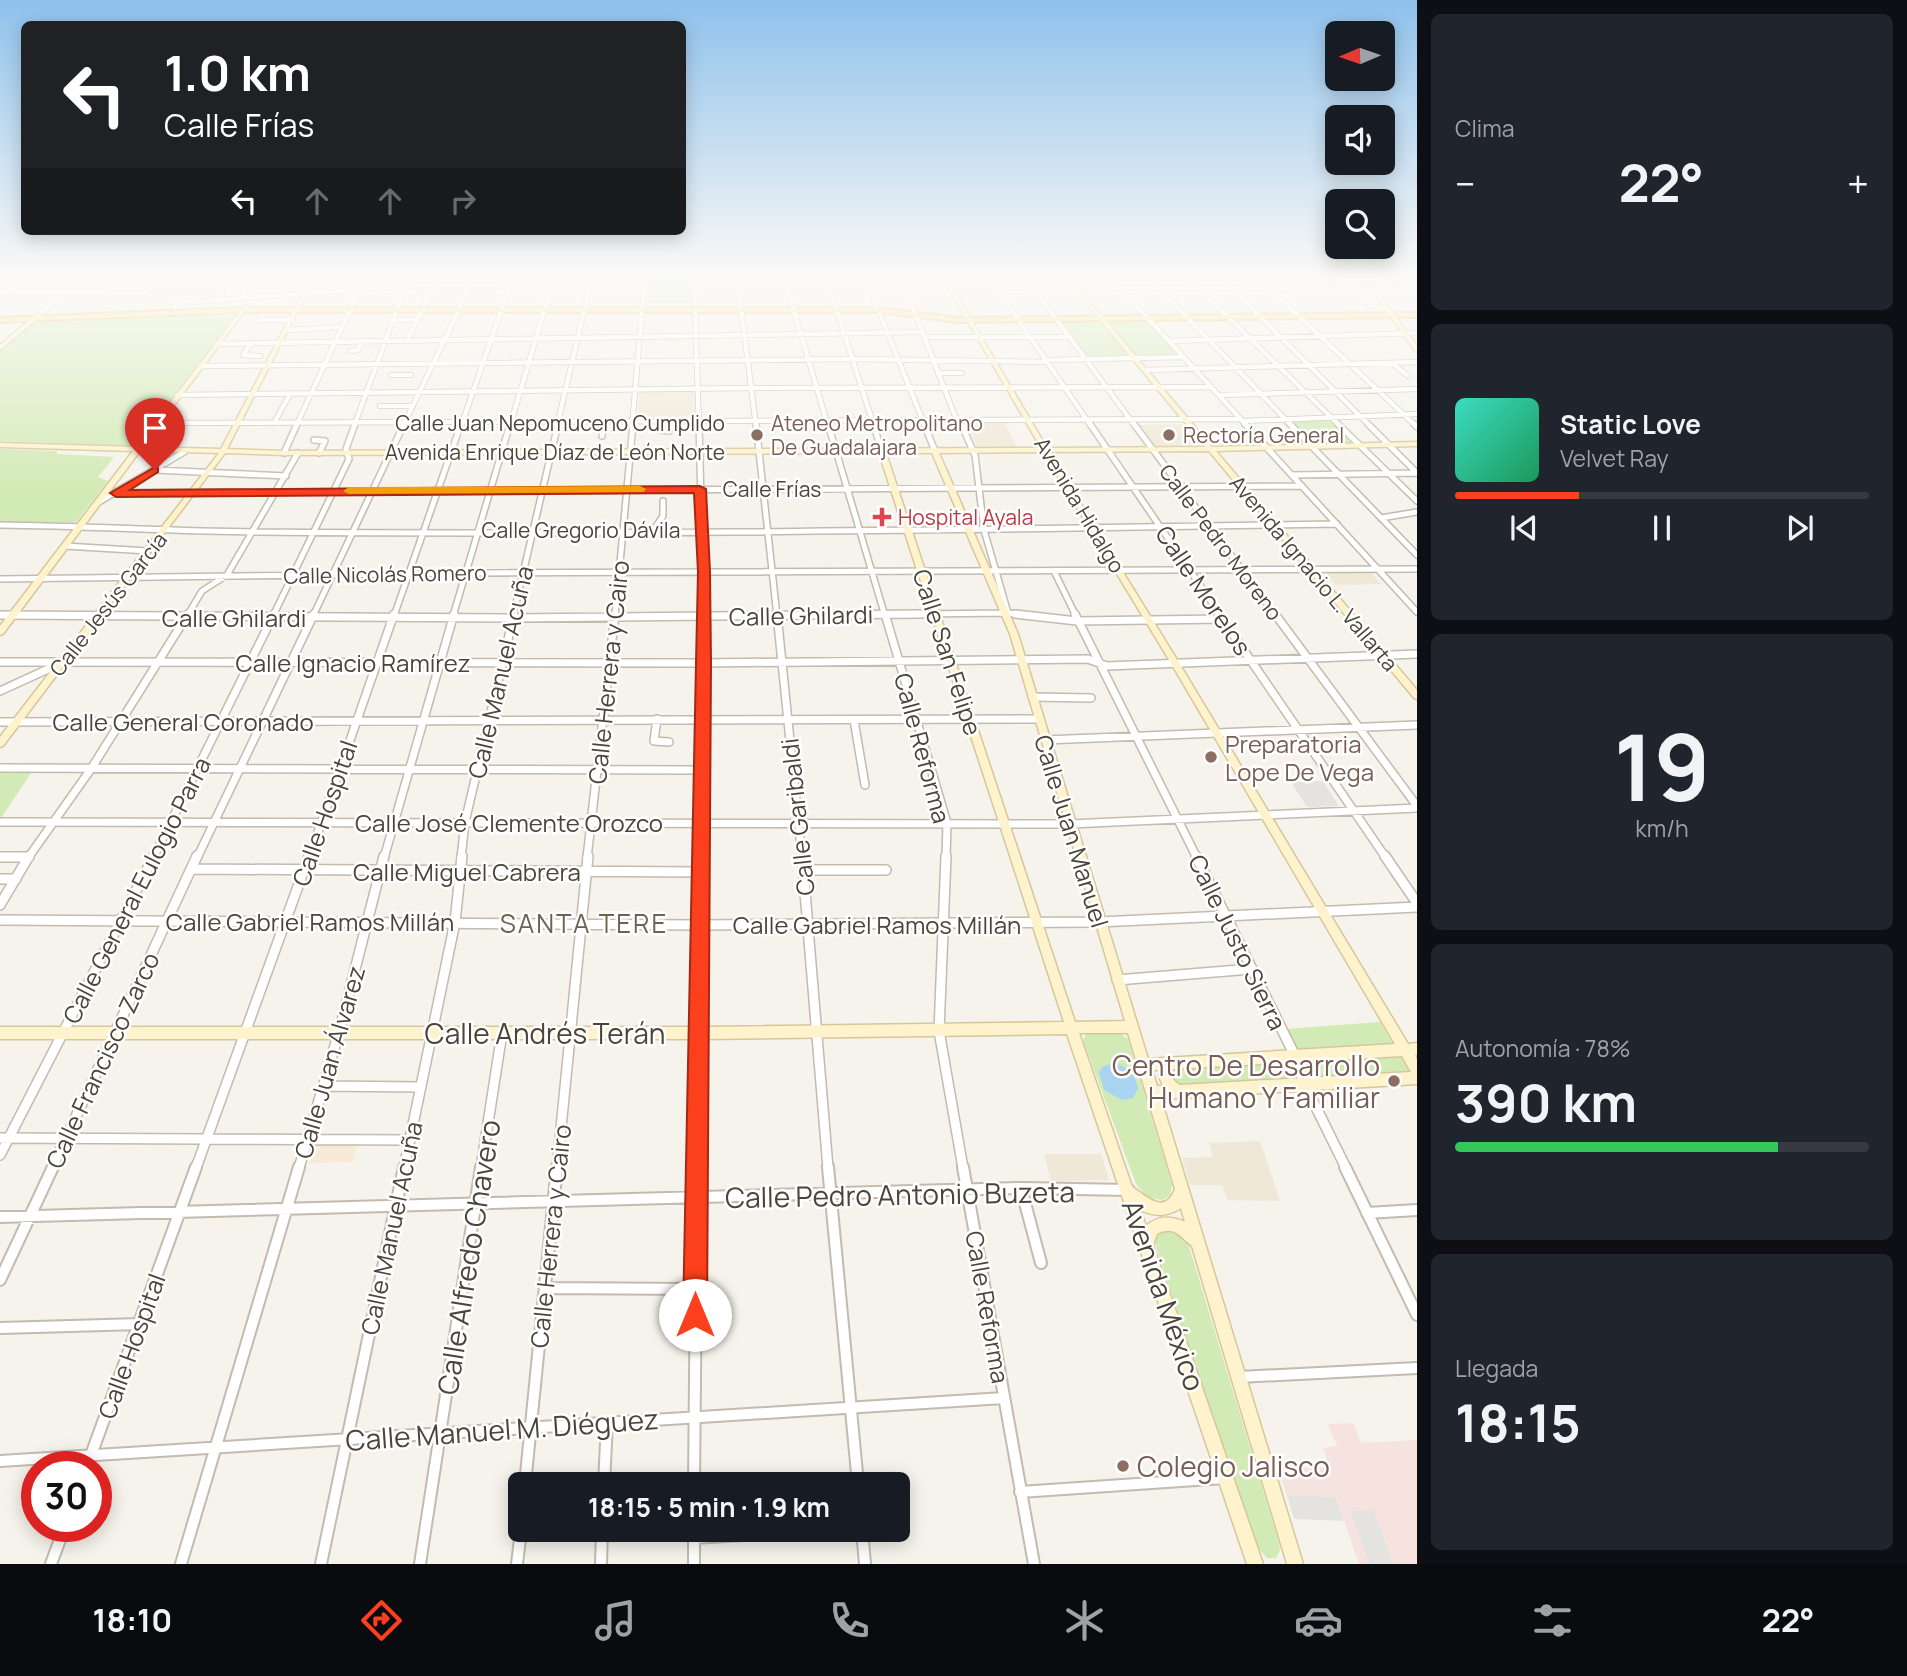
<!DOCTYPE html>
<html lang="es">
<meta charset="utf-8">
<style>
body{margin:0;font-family:Manrope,sans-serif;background:#20242c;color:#f1f3f6;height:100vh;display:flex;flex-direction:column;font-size:26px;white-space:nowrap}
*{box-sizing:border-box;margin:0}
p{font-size:23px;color:#9ea1a6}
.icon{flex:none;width:38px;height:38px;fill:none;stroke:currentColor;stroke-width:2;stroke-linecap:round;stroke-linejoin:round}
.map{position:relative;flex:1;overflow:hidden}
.sheet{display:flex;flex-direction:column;gap:14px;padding:14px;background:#0d0f14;width:490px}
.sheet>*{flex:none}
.hud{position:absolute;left:21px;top:21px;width:665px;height:214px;border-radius:10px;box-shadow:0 4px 18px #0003;background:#202124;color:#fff;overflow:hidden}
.needle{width:46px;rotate:268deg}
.fabs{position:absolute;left:1325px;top:21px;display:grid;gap:14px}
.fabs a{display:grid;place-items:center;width:70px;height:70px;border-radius:10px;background:#171b24;box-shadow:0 4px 18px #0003;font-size:35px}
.speed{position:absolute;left:21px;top:1451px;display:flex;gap:14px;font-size:35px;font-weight:700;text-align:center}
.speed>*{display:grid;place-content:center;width:91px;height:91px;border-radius:50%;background:#171b24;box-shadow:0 4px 18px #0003;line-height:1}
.speed .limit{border:10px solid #d22;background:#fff;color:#111}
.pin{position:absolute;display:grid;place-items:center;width:60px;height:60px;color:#fff;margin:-72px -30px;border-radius:50% 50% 50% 0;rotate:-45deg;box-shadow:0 0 7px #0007}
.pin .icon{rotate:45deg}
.me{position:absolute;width:77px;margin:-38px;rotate:0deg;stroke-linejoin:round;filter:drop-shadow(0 0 5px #0008)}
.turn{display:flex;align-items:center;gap:24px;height:147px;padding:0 28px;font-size:32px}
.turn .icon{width:91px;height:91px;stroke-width:2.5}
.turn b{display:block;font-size:49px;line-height:60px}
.lanes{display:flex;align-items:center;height:66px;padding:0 28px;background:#0003;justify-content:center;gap:35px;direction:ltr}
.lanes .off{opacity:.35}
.big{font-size:52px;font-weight:700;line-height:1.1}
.sheet .card{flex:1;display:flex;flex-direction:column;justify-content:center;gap:10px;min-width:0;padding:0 24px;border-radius:10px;background:#20242c}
.sheet .dial{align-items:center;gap:0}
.dial b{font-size:91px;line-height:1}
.song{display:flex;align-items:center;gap:21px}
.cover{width:84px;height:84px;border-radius:10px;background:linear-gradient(135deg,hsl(170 70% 55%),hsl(150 70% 35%))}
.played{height:7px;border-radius:4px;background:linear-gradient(90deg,#fc3f1d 30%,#363941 30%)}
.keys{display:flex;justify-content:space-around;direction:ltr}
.heat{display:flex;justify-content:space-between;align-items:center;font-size:38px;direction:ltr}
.charge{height:10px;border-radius:5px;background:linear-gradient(90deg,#34c759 78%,#363941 0)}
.trip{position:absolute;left:508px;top:1472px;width:402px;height:70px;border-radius:10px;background:#171b24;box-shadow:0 4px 18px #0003;font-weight:700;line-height:70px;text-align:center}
.dock{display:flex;height:112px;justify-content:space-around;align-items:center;background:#090b0e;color:#9ea1a6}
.dock .icon{width:49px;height:49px}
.dock .current{color:#fc3f1d}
.dock b{font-size:32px;color:#f1f3f6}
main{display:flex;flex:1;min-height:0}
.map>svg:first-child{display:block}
</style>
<main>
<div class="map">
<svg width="1417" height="1564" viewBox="0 0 1417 1564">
<rect width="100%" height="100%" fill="#f6f3ec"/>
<path fill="#f7ead8" d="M315,1142h43l-5,20 -44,1z"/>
<path fill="#efe8d6" d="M694,390l1,31h-57l1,-30z
M968,423h37l12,25h-40z
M1183,424l17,22 -44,1 -16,-22z
M1326,573h45l10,11 -45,1z
M1260,1141l20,60 -52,-1 -6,-15h-32l-8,-27 31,-1 -4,-14z
M1044,1154h57l8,26 -58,1z"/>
<path fill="#f6e3e0" d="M1353,1423l8,20 56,-3v124h-58l-23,-67 -49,-2 -9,-27h52l-7,-20 14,-2 -9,-22z"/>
<path fill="#d2eab5" d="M648,277h44l1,26h-47z
M235,315l-101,131 -134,-5v-91l35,-30z
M1146,318l36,40 -42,1 -34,-40z
M1059,319h40l34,40 -45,1z
M1333,418l26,25 -56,1 -23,-24z
M0,449l57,2v3l57,3 -16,20 10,4 -32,41 -76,1z
M33,770l-32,48h-1v-47z
M1380,1022l14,24 -96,6 -12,-23z
M1118,1032l10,7 44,146 -2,10 -7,5 -15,-2 -12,-14 -53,-144 3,-6z
M1417,1054v18l-103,7 -8,-4 -4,-7 3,-5z
M1285,1063l10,7v8l-115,8 -5,-1 -6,-13 5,-3z
M1173,1229l15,14 91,300 1,7 -4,8h-9l-13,-15 -99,-300 2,-11z"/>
<path fill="#e5e3e0" d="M1323,781l16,25 -32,1 -16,-25z
M1287,1495l49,2 8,24 -50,-2z
M1373,1510l21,54h-24l-20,-53z"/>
<path fill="#a9d4f2" d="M1112,1063c14,2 24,11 26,26l-5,9 -11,2 -18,-10 -5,-18 3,-5z"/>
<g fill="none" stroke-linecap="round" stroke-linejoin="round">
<defs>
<path id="street-far4" d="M694,277l1,28
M737,277l19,149
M784,277l44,149
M826,277l48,149
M865,277l60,149
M901,277l54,139 8,10
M989,277l102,149
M1025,277l110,149
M1092,277l20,2
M1110,277l137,149
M1148,277l144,149
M1187,277l153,149
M1220,277l150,149
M1257,277l159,149
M1267,277l8,11
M1331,277l12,11
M945,278l44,-1
M1387,278l30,3
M0,280l201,2
M694,286l723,3
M1352,288l14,14
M333,290l5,-13
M0,292l144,1 18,-13
M242,297l7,-20
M0,298l25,-19
M219,299l7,-18 15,-4
M352,306l13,-29
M424,306l14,-29
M460,306l14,-29
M174,308l4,-5 242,-18 224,1
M695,310l4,116
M41,313l36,-32
M260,320h33
M393,320h24
M288,330l54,-3
M924,337h146
M407,340l15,-30
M1169,341l248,-8
M251,343l-8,12 17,1
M217,344l704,-12
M350,351l8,-1 4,-9
M1047,360l136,-3
M1392,363l16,13
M200,366l653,-7 195,3
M1145,370l272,-8
M938,373h24
M391,375h20
M177,395l574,-7 460,-1
M1219,395l198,-6
M380,406h33
M1242,421l175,-7
M156,423l1085,-4
M274,423l16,-29
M659,423v3
M296,426l54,-116
M354,426l55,-149
M403,426l56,-116
M461,426l52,-149
M510,426l44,-149
M557,426l35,-149
M604,426v-3
M632,426l13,-149"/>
<path id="street-far3" d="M659,424v6l10,1
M699,424l5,192
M756,424l21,192
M828,424l57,192
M873,424l9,27
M924,424l11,27
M961,424l14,31 9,75 24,83
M1090,424l131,192
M1134,424l142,192
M1245,424l172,188
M1290,424l127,131
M1338,424l79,77
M1368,424l49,49
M1414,424l3,3
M602,436l2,-12
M314,440l11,1 -6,12
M284,453l13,-29
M155,470l131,6
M1292,475l125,-2
M116,493l1186,-7
M97,503l87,-51
M1381,518l36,-6
M0,525c85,1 170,6 255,7 361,3 722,-2 1082,-8
M653,531l10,-15v-15
M65,546l83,5
M1054,571l22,45
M0,579l466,-6 951,-4
M0,615l105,1
M187,616l15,-25 25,-16 71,-122
M273,616l76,-157 -3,-10 9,-25
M313,616l91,-192
M394,616l67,-192
M453,616l57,-192
M513,616l45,-192
M615,616l18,-192
M749,616l259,-3 23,3"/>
<path id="street-far2" d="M777,614l25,244
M885,614l62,209 -1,35
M1015,614l62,7 146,-2
M1075,614l122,244
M1219,614l167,244
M1275,614l142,192
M0,615l513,3 409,-4
M0,662l703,1 385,-4 19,7 310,-12
M0,691l59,-27
M1032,697l59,1
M657,719l-3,22 15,1
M854,720l11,65
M0,722l1039,-3
M1045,740l372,-15
M0,768l700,2
M0,822l1070,2 347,-16
M0,857h29
M28,858l63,-89 97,-155
M153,858l121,-244
M197,858l117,-244
M309,858l85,-244
M384,858l70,-244
M461,858l4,-36 49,-208
M587,858l28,-244
M701,858l3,-244"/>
<path id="street-far1" d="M802,856l26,312
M946,856l-7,175 24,137
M1196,856l99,200 10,29 41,83
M1385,856l32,47
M0,857h29
M192,869l507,3
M803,870h83
M0,879h16
M0,905l29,-49
M0,920l698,5 401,-3 318,-15
M1117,980l134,-11
M323,1086l98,1
M0,1138l410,2
M0,1155l154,-299
M52,1168l145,-312
M196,1168l113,-312
M299,1168l40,-136 45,-176
M404,1168l51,-246 7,-66
M481,1168l21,-135
M557,1168l31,-312
M697,1168l4,-312"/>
<path id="street" d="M828,1167l30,317
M963,1167l71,397
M1345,1167l72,148
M1021,1188l20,75
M1367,1213l50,-3
M0,1217l1021,-29 108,2
M0,1280l53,-113
M545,1288l150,1
M0,1328l140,-4
M1239,1377l178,-9
M0,1461l1004,-63
M87,1466l109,-299
M525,1484l32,-317
M604,1484l3,-62
M694,1484l3,-317
M1020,1492l205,-14
M694,1530v34
M862,1530l3,34
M694,1538l84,-5
M51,1564l14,-38
M181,1564l118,-397
M321,1564l83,-397
M420,1564l61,-397
M517,1564l4,-34
M601,1564l1,-34"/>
<path id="secondary" d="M311,277h4l-88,172 57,2 757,-3 -99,-171h4l101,171 158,-1 -140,-170h4l143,170 205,-5v4l-201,5 201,239v9l-3,-1 -205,-247 -160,1 130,211 229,381 9,-1v12h-2l2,4v25l-256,15 142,465h-16l-95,-318c-12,-9 -17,-21 -35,-12l-4,11 110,319h-16l-180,-530 -363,5h-704v-12h704l360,-5 -185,-569 -595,2 -59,-2 -222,293 -3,1v-10l219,-284 -79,-2 -137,183 -3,1v-9l133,-175 -133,-4v-4l136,4 109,-142 2,1v2l-104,139 78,2zM1043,452l128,211 224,381 -247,15 -130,-425 -79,-181zM886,453h46l78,181 115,387 -50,1zM1079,1033h49l47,156c-11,27 -28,7 -43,-2zM1402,1056l9,16 -231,13c-7,-4 -10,-8 -7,-16zM1152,1070h8l-1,6 4,10h-6zM1181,1208l4,14c-14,-6 -27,-7 -39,4l-6,-16c16,7 26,7 41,-2z
M1363,277h4l50,69v6l-2,-1z
M39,312l5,1 -44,37v-5z"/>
<path id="primary" d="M242,308h636l82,10 457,-5v4l-457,5 -82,-10h-636l-242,10v-4z"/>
</defs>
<use href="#street-far4" stroke="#c2bbae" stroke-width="6"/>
<use href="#street-far3" stroke="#c2bbae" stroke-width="8"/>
<use href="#street-far2" stroke="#c2bbae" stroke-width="10"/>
<use href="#street-far1" stroke="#c2bbae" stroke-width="12"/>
<use href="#street" stroke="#c2bbae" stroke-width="14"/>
<use href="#secondary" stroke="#d6c79b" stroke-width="3"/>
<use href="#primary" stroke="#e6c16a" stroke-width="4"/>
<use href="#street-far4" stroke="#fff" stroke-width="4.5"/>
<use href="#street-far3" stroke="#fff" stroke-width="5"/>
<use href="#street-far2" stroke="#fff" stroke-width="7"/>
<use href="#street-far1" stroke="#fff" stroke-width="9"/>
<use href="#street" stroke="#fff" stroke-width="10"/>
<use href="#secondary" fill="#fff3cd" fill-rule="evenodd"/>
<use href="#primary" fill="#ffe39c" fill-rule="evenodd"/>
</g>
<linearGradient id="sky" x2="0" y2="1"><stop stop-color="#8fc1ec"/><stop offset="0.56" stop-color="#fbfaf6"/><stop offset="1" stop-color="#fbfaf6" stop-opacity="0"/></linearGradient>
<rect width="1417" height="496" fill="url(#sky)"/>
<path fill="#fc3f1d" stroke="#a42913" stroke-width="2" d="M155,467l3,1v4l-28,18 570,-4 6,3 4,83 1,91 -4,652 -3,9 -9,3 -8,-3 -4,-9 13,-652 2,-91 -4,-79 -578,4 -6,-4z"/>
<path fill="#f59e0b" d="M640,486l6,3 -2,3 -295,2 -6,-3 6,-4z"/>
<g fill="#8d6e63" stroke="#fff" stroke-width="2.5">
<circle cx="757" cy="435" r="7"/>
<circle cx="1169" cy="435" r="7"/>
<circle cx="1211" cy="757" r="7"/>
<circle cx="1394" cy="1081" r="7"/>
<circle cx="1123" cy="1466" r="7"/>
</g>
<path fill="#e0444e" stroke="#fff" stroke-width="2.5" d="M878.5 506.5h7v7h7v7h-7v7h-7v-7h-7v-7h7z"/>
<g text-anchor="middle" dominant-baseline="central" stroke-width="5" stroke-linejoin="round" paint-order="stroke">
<g font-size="21" fill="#4b4439" stroke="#fff">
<text x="560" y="423">Calle Juan Nepomuceno Cumplido</text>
<text x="555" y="452">Avenida Enrique Díaz de León Norte</text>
<text x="772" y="489">Calle Frías</text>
<text transform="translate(1080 505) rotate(59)">Avenida Hidalgo</text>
<text x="581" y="530">Calle Gregorio Dávila</text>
<text transform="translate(1221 542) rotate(53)">Calle Pedro Moreno</text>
<text transform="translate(1314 573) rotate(50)">Avenida Ignacio L. Vallarta</text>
<text transform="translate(385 574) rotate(-1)">Calle Nicolás Romero</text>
<text transform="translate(108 604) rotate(-52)">Calle Jesús García</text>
</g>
<g font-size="21" fill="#785e54" stroke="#fff" text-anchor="start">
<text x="771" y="423">Ateneo Metropolitano<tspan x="771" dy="24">De Guadalajara</tspan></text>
<text x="1183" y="435">Rectoría General</text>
</g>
<g font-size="21" fill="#be3a42" stroke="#fff" text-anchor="start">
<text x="898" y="517">Hospital Ayala</text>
</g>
<g font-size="24" fill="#4b4439" stroke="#fff">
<text transform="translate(1204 590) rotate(56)">Calle Morelos</text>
<text transform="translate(801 615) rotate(-1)">Calle Ghilardi</text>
<text x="234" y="617">Calle Ghilardi</text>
<text transform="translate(948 652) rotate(72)">Calle San Felipe</text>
<text x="353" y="662">Calle Ignacio Ramírez</text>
<text transform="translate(500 672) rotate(-77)">Calle Manuel Acuña</text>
<text transform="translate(608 672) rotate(-84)">Calle Herrera y Cairo</text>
<text x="183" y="721">Calle General Coronado</text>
<text transform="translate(923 748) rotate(75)">Calle Reforma</text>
<text transform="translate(324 813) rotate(-71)">Calle Hospital</text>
<text transform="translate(797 817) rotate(-96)">Calle Garibaldi</text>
<text x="509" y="822">Calle José Clemente Orozco</text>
<text transform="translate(1072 831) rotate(73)">Calle Juan Manuel</text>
<text x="467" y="871">Calle Miguel Cabrera</text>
<text transform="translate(136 890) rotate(-63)">Calle General Eulogio Parra</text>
<text x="310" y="921">Calle Gabriel Ramos Millán</text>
<text x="877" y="924">Calle Gabriel Ramos Millán</text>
<text transform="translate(1238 942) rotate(64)">Calle Justo Sierra</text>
<text transform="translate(102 1060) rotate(-65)">Calle Francisco Zarco</text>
<text transform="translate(329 1062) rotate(-74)">Calle Juan Álvarez</text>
<text transform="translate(391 1228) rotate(-78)">Calle Manuel Acuña</text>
<text transform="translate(550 1236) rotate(-84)">Calle Herrera y Cairo</text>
<text transform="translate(988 1307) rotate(80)">Calle Reforma</text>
<text transform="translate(131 1346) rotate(-70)">Calle Hospital</text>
</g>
<g font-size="24" fill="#785e54" stroke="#fff" text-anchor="start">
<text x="1225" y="743">Preparatoria<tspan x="1225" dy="28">Lope De Vega</tspan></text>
</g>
<g font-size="26" letter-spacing="2" fill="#6e6250" stroke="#fff">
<text x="584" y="923">SANTA TERE</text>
</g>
<g font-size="28" fill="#4b4439" stroke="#fff">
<text x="545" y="1033">Calle Andrés Terán</text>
<text transform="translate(900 1194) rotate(-1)">Calle Pedro Antonio Buzeta</text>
<text transform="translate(468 1257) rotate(-81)">Calle Alfredo Chavero</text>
<text transform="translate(1164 1295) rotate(71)">Avenida México</text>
<text transform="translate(502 1429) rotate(-4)">Calle Manuel M. Diéguez</text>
</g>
<g font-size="28" fill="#785e54" stroke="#fff" text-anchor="end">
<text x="1380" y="1065">Centro De Desarrollo<tspan x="1380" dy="32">Humano Y Familiar</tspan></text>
<text x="1137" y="1466" text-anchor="start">Colegio Jalisco</text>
</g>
</g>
</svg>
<div class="fabs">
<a><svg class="needle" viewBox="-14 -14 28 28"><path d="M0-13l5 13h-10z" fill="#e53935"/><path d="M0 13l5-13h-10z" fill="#9ea1a6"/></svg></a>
<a><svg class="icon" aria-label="sound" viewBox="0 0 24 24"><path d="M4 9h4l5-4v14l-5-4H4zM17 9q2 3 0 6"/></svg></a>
<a><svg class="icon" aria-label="search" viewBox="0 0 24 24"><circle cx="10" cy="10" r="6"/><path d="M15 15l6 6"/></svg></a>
</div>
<div class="speed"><div class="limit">30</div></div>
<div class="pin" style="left:155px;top:470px;background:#d93025"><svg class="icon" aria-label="arrive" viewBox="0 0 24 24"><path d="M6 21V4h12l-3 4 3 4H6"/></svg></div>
<svg class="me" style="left:695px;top:1315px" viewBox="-20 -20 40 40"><circle r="19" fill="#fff"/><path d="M0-13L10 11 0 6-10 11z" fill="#fc3f1d"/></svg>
<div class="trip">18:15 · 5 min · 1.9 km</div>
<div class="hud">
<div class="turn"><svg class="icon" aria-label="left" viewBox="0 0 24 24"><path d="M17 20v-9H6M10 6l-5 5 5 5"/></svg><div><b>1.0 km</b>Calle Frías</div></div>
<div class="lanes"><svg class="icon" aria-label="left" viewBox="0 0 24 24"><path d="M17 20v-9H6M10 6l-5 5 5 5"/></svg><svg class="icon off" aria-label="ahead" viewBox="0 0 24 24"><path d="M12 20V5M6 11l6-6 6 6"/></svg><svg class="icon off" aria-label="ahead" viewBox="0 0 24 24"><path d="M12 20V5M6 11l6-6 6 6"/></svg><svg class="icon off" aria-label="right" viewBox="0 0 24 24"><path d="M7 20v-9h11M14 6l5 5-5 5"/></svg></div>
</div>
</div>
<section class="sheet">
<div class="card"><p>Clima</p>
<div class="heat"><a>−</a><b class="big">22°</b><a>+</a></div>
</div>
<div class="card">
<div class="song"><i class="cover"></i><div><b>Static Love</b><p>Velvet Ray</p></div></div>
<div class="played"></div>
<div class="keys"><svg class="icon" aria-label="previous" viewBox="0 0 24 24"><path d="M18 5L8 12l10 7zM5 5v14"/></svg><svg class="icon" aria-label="pause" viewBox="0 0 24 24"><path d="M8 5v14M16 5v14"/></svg><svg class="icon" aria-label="next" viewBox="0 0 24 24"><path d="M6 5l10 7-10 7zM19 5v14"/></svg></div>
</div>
<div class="card dial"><b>19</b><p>km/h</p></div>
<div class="card"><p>Autonomía · 78%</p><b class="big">390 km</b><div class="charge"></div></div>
<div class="card"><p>Llegada</p><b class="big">18:15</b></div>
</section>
</main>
<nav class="dock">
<b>18:10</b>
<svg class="icon current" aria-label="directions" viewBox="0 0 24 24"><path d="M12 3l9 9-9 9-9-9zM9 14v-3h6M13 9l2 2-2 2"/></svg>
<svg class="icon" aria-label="music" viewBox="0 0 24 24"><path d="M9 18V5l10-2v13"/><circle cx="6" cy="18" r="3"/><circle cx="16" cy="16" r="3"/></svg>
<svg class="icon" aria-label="phone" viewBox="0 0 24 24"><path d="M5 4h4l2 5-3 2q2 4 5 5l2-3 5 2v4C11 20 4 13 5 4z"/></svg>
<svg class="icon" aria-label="climate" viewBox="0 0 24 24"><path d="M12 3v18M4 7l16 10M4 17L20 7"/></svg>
<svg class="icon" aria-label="car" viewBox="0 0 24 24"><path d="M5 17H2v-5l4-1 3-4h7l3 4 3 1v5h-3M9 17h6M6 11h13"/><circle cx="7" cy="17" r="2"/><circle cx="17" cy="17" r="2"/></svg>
<svg class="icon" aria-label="filters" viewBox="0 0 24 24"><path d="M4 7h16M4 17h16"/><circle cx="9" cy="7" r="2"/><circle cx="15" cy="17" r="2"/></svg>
<b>22°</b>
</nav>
